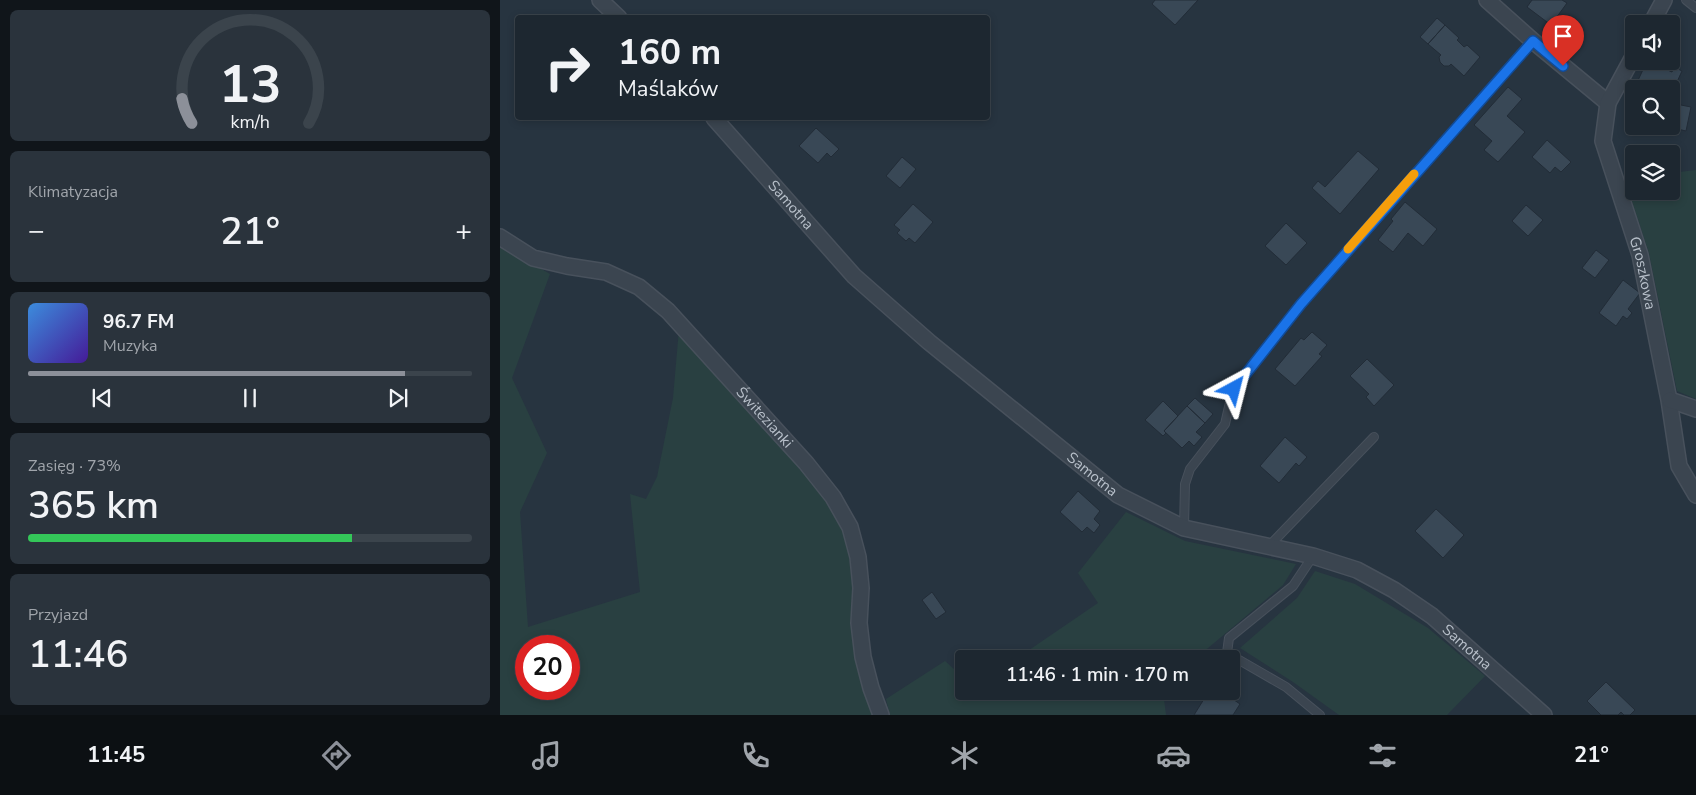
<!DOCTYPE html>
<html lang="pl">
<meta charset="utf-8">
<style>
body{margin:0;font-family:"Nunito Sans",sans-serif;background:#2a333c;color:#f1f3f6;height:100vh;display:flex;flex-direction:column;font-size:19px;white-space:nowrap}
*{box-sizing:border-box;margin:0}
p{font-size:16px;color:#a0a5ab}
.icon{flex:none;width:28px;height:28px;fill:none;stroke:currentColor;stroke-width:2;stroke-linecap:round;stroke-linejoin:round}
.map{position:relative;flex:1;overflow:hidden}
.sheet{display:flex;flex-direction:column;gap:10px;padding:10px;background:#10151a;width:500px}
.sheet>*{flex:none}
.guide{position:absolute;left:15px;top:15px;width:475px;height:105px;border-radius:5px;box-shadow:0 2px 8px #0003,0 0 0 1px #3b444c;background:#1d2730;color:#f1f3f6;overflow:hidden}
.fabs{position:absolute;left:1125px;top:15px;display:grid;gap:10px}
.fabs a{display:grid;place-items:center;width:55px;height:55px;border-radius:5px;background:#1d2730;box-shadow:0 2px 8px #0003,0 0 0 1px #3b444c;font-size:25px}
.speed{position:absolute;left:15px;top:635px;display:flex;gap:10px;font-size:25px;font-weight:700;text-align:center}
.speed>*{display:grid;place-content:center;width:65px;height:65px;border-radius:50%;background:#1d2730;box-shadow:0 2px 8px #0003,0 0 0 1px #3b444c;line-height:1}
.speed .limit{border:8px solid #d22;background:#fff;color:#111}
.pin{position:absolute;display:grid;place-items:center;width:42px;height:42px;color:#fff;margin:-51px -21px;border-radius:50% 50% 50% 0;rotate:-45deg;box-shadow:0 0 5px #0007}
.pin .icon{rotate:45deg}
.me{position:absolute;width:55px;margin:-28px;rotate:38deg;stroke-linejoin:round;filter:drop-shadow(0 0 4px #0008)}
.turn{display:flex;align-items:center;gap:18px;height:105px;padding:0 20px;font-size:22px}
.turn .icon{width:65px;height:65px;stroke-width:2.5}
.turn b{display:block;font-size:35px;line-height:42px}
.big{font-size:38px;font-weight:600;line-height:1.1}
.sheet .card{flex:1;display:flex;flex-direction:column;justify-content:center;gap:8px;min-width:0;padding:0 18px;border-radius:8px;background:#2a333c}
.sheet .dial{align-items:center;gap:0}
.dial svg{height:130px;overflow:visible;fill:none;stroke:#3b444c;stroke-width:7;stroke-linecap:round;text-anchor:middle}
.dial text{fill:#f1f3f6;stroke:none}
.song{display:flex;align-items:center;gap:15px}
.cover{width:60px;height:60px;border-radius:8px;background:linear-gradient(135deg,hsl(210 70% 55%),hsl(260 70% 35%))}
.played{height:5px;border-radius:2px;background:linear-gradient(90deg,#8c9099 85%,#3b444c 85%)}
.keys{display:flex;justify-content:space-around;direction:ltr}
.heat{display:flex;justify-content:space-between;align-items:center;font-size:28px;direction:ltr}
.charge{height:8px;border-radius:4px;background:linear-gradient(90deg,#34c759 73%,#3b444c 0)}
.trip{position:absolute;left:455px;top:650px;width:285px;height:50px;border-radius:5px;background:#1d2730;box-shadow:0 2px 8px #0003,0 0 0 1px #3b444c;font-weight:600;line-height:50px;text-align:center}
.dock{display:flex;height:80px;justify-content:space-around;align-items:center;background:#0c1013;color:#a0a5ab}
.dock .icon{width:35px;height:35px}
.dock .selected{color:#8c9099}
.dock b{font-size:22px;color:#f1f3f6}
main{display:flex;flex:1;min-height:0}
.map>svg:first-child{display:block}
</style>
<main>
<section class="sheet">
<div class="card dial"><svg viewBox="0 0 100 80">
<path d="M14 69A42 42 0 1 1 86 69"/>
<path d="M14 69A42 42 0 0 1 8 54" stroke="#8c9099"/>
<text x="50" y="56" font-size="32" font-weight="700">13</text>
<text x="50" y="72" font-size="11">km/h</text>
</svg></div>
<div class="card"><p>Klimatyzacja</p>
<div class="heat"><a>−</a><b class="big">21°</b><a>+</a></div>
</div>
<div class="card">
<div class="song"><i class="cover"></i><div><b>96.7 FM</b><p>Muzyka</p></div></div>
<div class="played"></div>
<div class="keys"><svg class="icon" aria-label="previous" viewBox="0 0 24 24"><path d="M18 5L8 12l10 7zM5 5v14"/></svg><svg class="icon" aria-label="pause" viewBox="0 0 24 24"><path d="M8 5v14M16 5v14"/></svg><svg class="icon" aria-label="next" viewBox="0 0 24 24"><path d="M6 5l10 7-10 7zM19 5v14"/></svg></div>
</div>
<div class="card"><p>Zasięg · 73%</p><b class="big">365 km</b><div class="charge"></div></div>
<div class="card"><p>Przyjazd</p><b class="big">11:46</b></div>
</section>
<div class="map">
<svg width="1196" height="715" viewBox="0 0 1196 715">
<rect width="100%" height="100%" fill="#273440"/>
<path fill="#294041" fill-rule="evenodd" d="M1196,170v229l-19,-8 -28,-138 -24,-73 9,-1v12h37v-18z
M0,245l50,29 -38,104 35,75 -27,59 8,115 112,-35 -10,-98 16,5 11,-22 16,-79 6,-69 125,137 42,62 5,32 2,31 -2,35 14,62 9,27h-374zM26,646h43v43h-43z
M626,512l59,29 111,23 -13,21 -88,74h-179l82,-56 -20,-30z
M815,571l40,13 73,44 57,48 -38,39h-108l-46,-33 -53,-34 57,-50z
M445,661l19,17v13h199l3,24h-276l-4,-16z"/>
<path fill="#394856" stroke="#222c37" d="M655,0h43l-23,25 -23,-21z
M1032,0h30l5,3 -16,22 -24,-18z
M937,18l8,7 -17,19 -8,-7z
M945,25l14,13 -2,2 7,7 3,-2 13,12 -16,19 -13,-12 -2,2h-5l-4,-4 -1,-5 2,-2 -13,-11z
M1147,61l25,11 2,-5 8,4 -6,13 -8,-4 -3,9h-31z
M1008,87l14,12 -15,17 18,16 -27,30 -14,-12 8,-9 -18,-16z
M1171,103l20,4 -5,24 -21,-5h6z
M316,128l23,21 -8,8 -4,-4 -9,10 -19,-17z
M1047,140l24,22 -10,10 -6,-5 -5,6 -18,-16z
M858,151l21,18 -39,45 -28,-26 6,-7 7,6z
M402,157l14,12 -16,19 -14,-12z
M905,202l32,27 -14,17 -15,-13 -15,19 -15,-12 15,-19 -2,-2z
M413,204l20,18 -18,21 -6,-5 -3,3 -9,-8 3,-3 -6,-5z
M1026,205l17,15 -15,16 -16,-15z
M786,223l21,20 -21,22 -21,-19z
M1096,250l13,10 -14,18 -13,-10z
M1123,280l17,13 -12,16 4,4 -5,6 -4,-3 -7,10 -17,-13z
M812,332l15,13 -8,9 3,2 -27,30 -20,-17 26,-31 3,2z
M867,359l27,26 -20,21 -8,-9 3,-3 -19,-18z
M695,398l18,16 -8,9 -18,-17z
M663,401l15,15 -14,15 2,2 -3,3 -18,-16z
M687,406l18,17 -9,9 6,5 -8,9 -5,-5 -7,7 -18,-17z
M785,437l22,20 -8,9 -3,-3 -17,20 -19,-17z
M578,491l22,20 -6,8 6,6 -6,8 -7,-6 -5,5 -22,-20z
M936,509l28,26 -21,23 -28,-27z
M432,592l14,20 -10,7 -14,-19z
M1106,682l29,28 -5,5h-6l-3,-3 -3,3h-17l-14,-14z
M709,691h12l19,13 -7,11h-39z"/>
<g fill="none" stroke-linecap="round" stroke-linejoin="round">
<defs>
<path id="lane" d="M1186,0l10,8
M684,528l1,-44 5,-15 35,-45 8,-35 68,-85 232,-263
M769,546l105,-109
M813,556l-20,30 -64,52 -2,15 59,34 34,28"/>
<g id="street">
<path d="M100,0l19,18"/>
<path d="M987,0l46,41 75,62"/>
<path d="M1151,24l13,-24"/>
<path id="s1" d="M1134,55l-26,48 -5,38 37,114 29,145 10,66 17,29"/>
<path id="s2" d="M214,118l140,158 75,66 189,153 66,33 129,28 44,14 37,20 38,26 112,99"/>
<path id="s3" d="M0,237l33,21 34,8 39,6 33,15 29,24 138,152 27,34 17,30 8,30 3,31 -2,35 4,34 8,31 10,27"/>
<path d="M1170,400l26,9"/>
</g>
</defs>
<use href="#lane" stroke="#48515c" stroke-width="10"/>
<use href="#street" stroke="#48515c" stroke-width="18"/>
<use href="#lane" stroke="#3b4550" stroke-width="8"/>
<use href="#street" stroke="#3b4550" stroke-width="15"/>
</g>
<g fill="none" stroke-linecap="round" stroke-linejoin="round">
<defs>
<path id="route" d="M734,389l67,-85 232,-263 30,25"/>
</defs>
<use href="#route" stroke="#114b97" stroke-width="12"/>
<use href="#route" stroke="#1a73e8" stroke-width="9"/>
<path stroke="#f59e0b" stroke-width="9" d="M848,249l66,-75"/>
</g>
<g text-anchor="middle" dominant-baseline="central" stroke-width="5" stroke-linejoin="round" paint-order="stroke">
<g font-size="15" fill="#b8c0ca" stroke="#202a35">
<text stroke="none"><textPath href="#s2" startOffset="116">Samotna</textPath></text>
<text stroke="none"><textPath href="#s1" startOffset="231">Groszkowa</textPath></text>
<text stroke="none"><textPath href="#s3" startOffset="331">Świtezianki</textPath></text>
<text stroke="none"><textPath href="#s2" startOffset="521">Samotna</textPath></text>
<text stroke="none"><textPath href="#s2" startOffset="941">Samotna</textPath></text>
</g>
</g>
</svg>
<div class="fabs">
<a><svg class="icon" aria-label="sound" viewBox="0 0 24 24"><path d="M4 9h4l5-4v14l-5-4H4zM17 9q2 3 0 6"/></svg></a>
<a><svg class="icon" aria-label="search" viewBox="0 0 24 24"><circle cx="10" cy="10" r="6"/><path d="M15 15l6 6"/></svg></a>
<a><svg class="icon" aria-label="layers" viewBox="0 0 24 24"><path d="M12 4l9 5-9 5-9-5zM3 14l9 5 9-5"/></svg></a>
</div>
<div class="speed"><div class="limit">20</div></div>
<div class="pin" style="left:1063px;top:66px;background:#d93025"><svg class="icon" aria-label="arrive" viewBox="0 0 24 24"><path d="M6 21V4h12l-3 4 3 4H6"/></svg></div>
<svg class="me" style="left:734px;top:389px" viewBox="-20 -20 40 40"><path d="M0-17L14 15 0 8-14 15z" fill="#1a73e8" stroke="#fff" stroke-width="4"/></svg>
<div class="trip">11:46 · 1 min · 170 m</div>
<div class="guide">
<div class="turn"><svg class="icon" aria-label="right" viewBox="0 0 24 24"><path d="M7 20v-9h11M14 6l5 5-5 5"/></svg><div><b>160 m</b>Maślaków</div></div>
</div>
</div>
</main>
<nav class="dock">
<b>11:45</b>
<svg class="icon selected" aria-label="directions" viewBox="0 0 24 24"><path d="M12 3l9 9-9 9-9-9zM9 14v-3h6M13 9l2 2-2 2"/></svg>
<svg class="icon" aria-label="music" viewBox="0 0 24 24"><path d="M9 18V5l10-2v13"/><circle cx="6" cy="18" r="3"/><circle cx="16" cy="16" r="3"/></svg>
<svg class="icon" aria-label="phone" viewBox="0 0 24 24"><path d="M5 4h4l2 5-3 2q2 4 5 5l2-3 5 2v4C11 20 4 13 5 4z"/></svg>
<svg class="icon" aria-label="climate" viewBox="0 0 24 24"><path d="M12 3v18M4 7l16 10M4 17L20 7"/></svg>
<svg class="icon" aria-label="car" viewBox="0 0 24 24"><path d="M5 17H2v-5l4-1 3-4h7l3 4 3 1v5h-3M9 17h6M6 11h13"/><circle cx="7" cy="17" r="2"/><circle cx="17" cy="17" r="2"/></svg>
<svg class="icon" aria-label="filters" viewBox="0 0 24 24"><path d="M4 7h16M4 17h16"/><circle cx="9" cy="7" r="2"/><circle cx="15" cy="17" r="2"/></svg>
<b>21°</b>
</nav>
